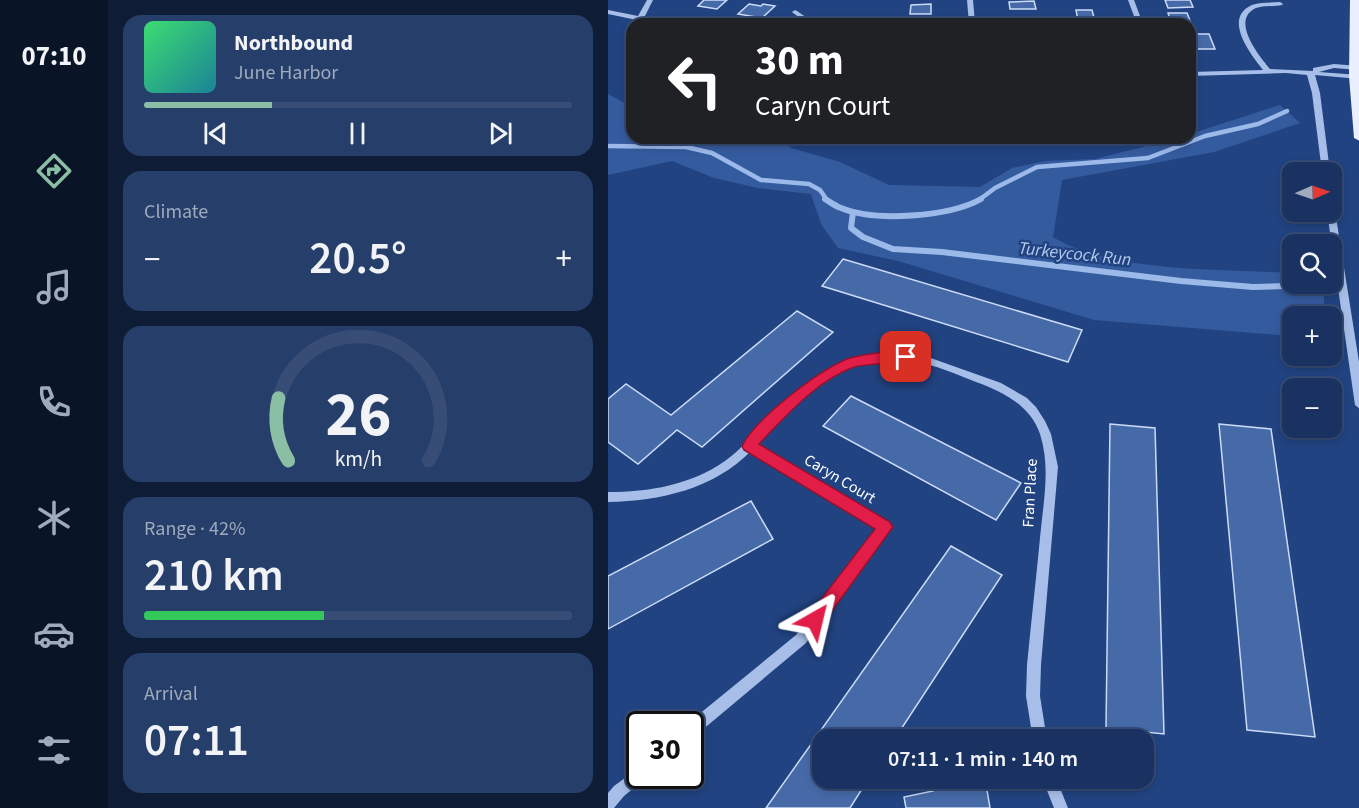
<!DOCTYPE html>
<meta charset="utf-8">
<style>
body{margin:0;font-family:"Source Sans 3",sans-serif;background:#263e6a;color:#f1f3f6;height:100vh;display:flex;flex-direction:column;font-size:22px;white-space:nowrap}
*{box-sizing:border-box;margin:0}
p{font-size:20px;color:#9faabd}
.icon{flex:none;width:33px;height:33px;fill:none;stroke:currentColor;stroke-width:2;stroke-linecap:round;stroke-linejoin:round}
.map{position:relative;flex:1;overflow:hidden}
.sheet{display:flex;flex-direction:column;gap:15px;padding:15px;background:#0e1c35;width:500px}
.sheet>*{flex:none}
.guide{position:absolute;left:18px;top:18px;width:570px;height:126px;border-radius:18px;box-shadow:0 3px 9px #0003,0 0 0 2px #374d76;background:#202124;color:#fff;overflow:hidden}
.needle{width:39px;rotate:88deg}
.buttons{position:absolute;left:674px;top:162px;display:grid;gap:12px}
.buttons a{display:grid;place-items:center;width:60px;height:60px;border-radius:12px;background:#193261;box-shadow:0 3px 9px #0003,0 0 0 2px #374d76;font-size:30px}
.speed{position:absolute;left:18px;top:711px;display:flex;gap:12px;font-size:30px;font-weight:700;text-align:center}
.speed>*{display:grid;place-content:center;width:78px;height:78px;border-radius:50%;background:#193261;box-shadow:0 3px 9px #0003,0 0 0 2px #374d76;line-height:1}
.speed .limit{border:3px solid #111;border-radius:9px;background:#fff;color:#111}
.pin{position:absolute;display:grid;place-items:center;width:51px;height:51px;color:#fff;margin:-26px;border-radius:12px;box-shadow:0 3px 9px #0006}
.me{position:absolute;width:66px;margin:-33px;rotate:37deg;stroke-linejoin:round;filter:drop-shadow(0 0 4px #0008)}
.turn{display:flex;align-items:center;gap:21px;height:126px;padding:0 30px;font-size:27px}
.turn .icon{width:78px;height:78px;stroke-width:2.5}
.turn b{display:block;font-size:42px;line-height:51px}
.big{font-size:45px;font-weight:600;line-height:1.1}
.sheet .tile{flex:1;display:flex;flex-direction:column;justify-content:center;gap:9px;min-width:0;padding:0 21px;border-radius:18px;background:#263e6a}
.sheet .dial{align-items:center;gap:0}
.dial svg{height:156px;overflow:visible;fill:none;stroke:#374d76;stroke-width:7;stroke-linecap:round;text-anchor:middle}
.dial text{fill:#f1f3f6;stroke:none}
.song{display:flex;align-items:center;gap:18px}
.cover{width:72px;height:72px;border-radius:9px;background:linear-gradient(135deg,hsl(140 70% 55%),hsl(190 70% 35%))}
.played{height:6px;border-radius:3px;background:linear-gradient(90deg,#8abfa5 30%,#374d76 30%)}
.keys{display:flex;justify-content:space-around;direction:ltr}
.heat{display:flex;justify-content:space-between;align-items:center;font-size:33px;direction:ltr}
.charge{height:9px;border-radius:4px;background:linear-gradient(90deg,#34c759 42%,#374d76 0)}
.trip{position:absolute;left:204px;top:729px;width:342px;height:60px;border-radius:18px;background:#193261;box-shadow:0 3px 9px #0003,0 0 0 2px #374d76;font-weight:600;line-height:60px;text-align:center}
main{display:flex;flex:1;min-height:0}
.menu{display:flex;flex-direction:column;width:108px;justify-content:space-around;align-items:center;background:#0a1427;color:#9faabd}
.menu .icon{width:42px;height:42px}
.menu .on{color:#8abfa5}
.menu b{font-size:27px;color:#f1f3f6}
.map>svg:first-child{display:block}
</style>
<main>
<nav class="menu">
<b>07:10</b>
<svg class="icon on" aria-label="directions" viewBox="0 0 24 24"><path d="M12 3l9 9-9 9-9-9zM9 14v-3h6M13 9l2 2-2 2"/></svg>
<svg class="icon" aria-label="music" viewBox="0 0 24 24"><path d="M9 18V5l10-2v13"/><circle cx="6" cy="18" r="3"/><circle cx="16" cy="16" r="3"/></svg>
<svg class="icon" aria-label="phone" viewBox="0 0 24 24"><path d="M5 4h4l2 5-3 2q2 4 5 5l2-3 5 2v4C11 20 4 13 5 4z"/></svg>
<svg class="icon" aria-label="climate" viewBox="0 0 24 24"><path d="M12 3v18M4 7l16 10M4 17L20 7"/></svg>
<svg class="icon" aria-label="car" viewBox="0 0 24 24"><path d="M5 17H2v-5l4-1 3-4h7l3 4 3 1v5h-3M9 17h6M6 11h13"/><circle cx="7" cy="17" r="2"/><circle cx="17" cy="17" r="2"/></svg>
<svg class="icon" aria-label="filters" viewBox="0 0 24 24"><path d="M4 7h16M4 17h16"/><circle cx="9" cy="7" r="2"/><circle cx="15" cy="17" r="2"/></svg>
</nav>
<section class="sheet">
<div class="tile">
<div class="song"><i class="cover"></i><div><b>Northbound</b><p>June Harbor</p></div></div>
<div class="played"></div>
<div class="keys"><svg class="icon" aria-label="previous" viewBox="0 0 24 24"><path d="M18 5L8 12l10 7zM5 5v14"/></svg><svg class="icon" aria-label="pause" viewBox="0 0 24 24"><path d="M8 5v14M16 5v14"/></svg><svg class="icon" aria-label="next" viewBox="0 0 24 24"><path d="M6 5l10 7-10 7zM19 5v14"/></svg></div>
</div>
<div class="tile"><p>Climate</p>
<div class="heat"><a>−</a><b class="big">20.5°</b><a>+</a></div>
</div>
<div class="tile dial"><svg viewBox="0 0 100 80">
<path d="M14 69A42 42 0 1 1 86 69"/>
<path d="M14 69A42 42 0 0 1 9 37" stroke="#8abfa5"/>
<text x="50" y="56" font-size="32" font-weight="700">26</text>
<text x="50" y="72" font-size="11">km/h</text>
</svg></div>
<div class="tile"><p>Range · 42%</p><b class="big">210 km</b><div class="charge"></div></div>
<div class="tile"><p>Arrival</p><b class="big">07:11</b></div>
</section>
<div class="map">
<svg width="752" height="808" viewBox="0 0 752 808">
<rect width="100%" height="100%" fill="#214381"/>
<path fill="#355b9f" d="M0,94l24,13v31h146l13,10 49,14 49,23 91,2 32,-19 33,-7 50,-2 83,-21h12v-4l90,-29 20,18 -86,29 -152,28 -9,57c59,36 170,32 239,36v11h31l2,32h-33v20l-198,-16 -196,-59 -60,-13 -17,-24 -10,-30 -53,-6 -44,-10 -42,-17 -64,14z"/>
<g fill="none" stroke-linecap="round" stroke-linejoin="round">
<path stroke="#9bb9e9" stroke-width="4.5" d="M0,146l78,1 26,6 49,27 48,4 11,6 7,10
M371,200l16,-12 42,-21 111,-9 57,-22 53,-12 29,-13"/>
<path stroke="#9bb9e9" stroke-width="6" d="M217,199c5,3 10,7 16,9 34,14 108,9 140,-9
M245,212l-2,16 12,9 30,12 49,3 239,29 72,6 64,-2"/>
</g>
<path fill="#466aa8" stroke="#cbdbf6" stroke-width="1.5" d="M96,0h23l-10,9 -19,-3z
M557,0h25l3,7 -25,1z
M426,1l2,8h-26l-1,-7z
M141,4l12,2 2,-2 12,2 -13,12 -24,-4z
M323,4v10h-21l1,-9z
M468,10h16l3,11h-17z
M560,13h19l4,10h-20z
M249,17l23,2v5h-37v-4h14z
M302,20h31v4h-31z
M583,34h18l6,15h-18z
M235,259l239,71 -14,32 -246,-76z
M189,311l36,21 -131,115 -25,-17 -39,34 -30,-22v-43l18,-15 45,31z
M243,396l170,87 -25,37 -173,-94z
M502,424l45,4 9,306 -58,-6z
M611,424l52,5 44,308 -68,-7z
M143,501l22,38 -165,90v-53z
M343,546l51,29 -108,165h-72v38h47l-19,30h-84z
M324,778h53l5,30h-84l-2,-11 29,-6z"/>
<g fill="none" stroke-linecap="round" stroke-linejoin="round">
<path fill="#a7bfe8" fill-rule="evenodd" d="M39,0h6l-9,18 24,6h-12l-48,-10v-4l30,6z
M359,0h6l2,24h-6z
M520,0h6l9,24h-6z
M672,2l3,2 -1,1c-8,2 -20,0 -28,4 -23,13 6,48 16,60l43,2v-3l21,-4 26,2v4l-26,-2 -15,4 41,3v4l-45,-4 5,18 10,79h-8l-10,-79 -5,-18 -21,-2 -96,3v-4l73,-2c-12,-15 -41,-52 -11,-65 8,-3 19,-2 28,-3z
M187,10l2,1 19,13h-7l-16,-11 -1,-1z
M723,208l4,3 25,157v41l-5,-4 -28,-193h4z
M281,353h17l19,3 76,27 26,15 9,9 9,14 6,13 7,33 -17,198 -1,31 7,44h-14l-7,-44 1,-31c4,-42 9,-85 13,-127 3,-34 11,-70 0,-104 -10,-29 -37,-42 -64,-52 -20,-8 -40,-17 -61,-20 -71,-12 -113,36 -157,82l131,79 2,4 -2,4 -83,112 -111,93 -5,2v-14h-3l109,-89 81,-107 -126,-77c-37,38 -91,50 -143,51v-10c41,0 83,-7 117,-31 19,-14 33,-32 49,-48 32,-34 69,-54 115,-60z
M32,767v9h7l-2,3 -21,17 -10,12h-6v-15l6,-7z
M434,778h14l12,30h-14z"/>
<path fill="#eaf0fd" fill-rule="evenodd" d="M742,0h10v141l-6,-3 -5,-62z"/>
</g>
<path fill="#e11d48" stroke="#92132f" stroke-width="1.5" d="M276,352h22l6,5c-5,8 -45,6 -58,10 -38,14 -68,49 -95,77l131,78 3,5 -72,99 -6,2 -6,-2 -2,-6 2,-5 66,-86 -131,-79 -2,-4c14,-28 76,-75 105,-87 11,-4 25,-5 37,-7z"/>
<g text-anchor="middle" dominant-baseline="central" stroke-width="5" stroke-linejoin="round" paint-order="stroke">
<g font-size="16" fill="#fff" stroke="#214381">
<text transform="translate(232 479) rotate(31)">Caryn Court</text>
<text transform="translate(422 493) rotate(-87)">Fran Place</text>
</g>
<g font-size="18" font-style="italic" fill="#b3c9ef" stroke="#214381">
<text transform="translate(467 254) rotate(6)">Turkeycock Run</text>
</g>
</g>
</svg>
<div class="buttons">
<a><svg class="needle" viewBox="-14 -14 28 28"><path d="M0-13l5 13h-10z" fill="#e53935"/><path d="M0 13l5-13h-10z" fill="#9faabd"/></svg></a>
<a><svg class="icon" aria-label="search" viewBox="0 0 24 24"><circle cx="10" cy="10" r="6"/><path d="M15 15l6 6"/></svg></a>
<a>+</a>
<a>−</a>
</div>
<div class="speed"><div class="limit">30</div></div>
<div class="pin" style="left:298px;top:357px;background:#d93025"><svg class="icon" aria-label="arrive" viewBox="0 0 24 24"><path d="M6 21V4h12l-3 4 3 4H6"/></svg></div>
<svg class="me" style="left:207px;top:620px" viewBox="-20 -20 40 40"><path d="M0-17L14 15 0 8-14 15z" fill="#e11d48" stroke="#fff" stroke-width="4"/></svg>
<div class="trip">07:11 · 1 min · 140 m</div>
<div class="guide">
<div class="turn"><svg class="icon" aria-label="left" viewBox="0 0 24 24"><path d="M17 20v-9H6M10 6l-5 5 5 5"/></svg><div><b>30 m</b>Caryn Court</div></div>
</div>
</div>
</main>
